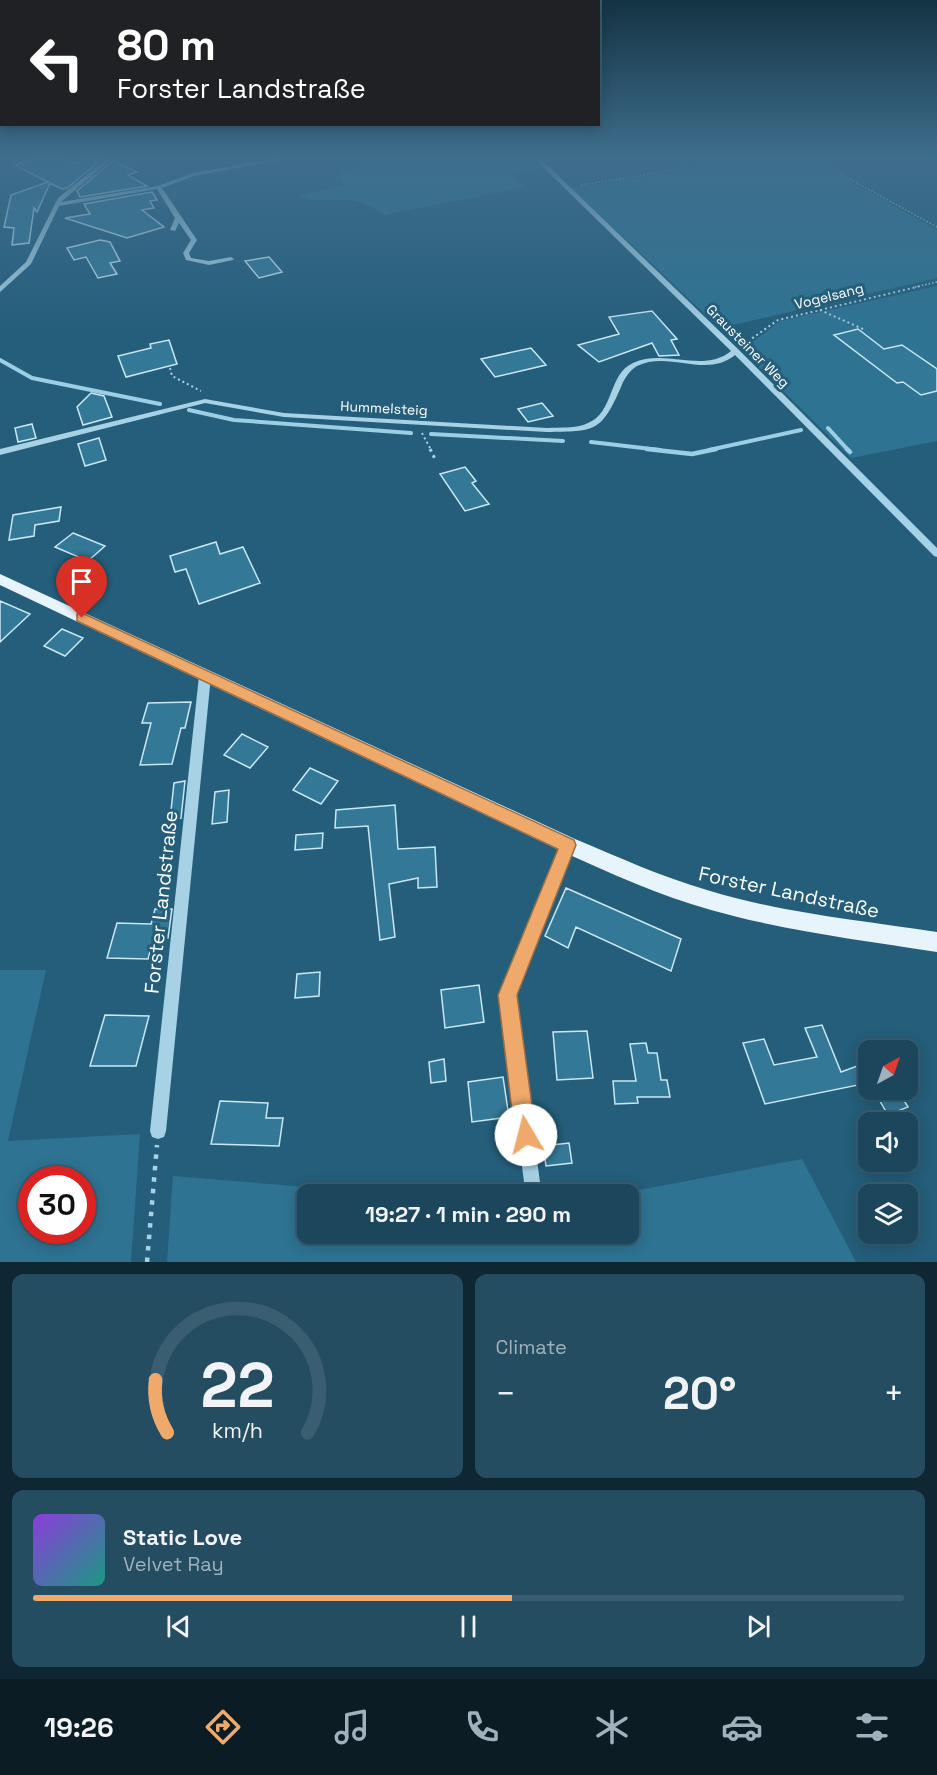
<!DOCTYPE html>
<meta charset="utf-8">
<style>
body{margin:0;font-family:"Space Grotesk",sans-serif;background:#244d62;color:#f1f3f6;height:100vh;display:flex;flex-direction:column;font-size:22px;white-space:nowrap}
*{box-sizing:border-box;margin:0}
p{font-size:20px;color:#a0b1bb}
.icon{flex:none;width:33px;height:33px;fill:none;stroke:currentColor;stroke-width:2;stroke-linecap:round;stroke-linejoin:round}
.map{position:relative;height:1262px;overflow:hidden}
.details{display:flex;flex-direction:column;gap:12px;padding:12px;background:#0f2633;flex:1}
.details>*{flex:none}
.top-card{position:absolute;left:0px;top:0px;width:600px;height:126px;box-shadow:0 3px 15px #0003,0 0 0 2px #395e72;background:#202124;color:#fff;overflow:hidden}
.needle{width:39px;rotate:40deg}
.fabs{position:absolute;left:858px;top:1040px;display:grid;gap:12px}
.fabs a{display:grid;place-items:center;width:60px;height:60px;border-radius:12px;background:#1b465c;box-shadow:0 3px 15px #0003,0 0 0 2px #395e72;font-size:30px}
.speed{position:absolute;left:18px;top:1166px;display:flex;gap:12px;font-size:30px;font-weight:700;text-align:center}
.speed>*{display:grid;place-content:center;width:78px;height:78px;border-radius:50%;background:#1b465c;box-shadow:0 3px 15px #0003,0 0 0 2px #395e72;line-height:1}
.speed .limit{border:9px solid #d22;background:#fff;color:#111}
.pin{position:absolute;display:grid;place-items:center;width:51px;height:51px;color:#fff;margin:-62px -26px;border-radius:50% 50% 50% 0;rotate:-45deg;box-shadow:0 0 6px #0007}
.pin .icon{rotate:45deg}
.me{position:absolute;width:66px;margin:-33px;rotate:352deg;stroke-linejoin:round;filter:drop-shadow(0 0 4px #0008)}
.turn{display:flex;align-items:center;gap:21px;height:126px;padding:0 18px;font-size:27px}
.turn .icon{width:78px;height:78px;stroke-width:2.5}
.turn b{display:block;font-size:42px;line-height:51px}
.big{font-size:45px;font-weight:700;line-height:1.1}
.details .tile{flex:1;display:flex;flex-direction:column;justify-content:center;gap:9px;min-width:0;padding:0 21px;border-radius:12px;background:#244d62}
.details .dial{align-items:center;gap:0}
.dial svg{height:156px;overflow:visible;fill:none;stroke:#395e72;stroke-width:7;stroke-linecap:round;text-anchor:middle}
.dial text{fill:#f1f3f6;stroke:none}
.song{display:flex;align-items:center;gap:18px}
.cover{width:72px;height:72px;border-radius:9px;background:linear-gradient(135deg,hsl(270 70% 55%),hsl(170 70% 35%))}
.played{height:6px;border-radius:3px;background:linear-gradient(90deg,#eea96b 55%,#395e72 55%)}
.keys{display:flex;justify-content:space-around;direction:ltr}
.heat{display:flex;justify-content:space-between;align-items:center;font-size:33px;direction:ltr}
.details .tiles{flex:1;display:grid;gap:12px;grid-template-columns:1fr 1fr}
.tile:last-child{grid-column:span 2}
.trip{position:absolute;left:297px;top:1184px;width:342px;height:60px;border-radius:12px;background:#1b465c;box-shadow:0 3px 15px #0003,0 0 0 2px #395e72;font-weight:700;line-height:60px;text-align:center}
.tab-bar{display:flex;height:96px;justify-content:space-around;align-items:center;background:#0b1c25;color:#a0b1bb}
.tab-bar .icon{width:42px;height:42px}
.tab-bar .selected{color:#eea96b}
.tab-bar b{font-size:27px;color:#f1f3f6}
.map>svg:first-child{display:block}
</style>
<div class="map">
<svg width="937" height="1262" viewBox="0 0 937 1262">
<rect width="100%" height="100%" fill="#245e7a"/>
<path fill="#2e7392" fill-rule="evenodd" d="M398,159h136l9,9 -35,6 17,13 -141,28c-38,-28 -52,-7 -87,-19l47,-11 -5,-13 27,-5 12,1z
M695,159h115l127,71v48l-217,50 -149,-140 131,-20z
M937,286v155l-86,17 -109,-108 38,-29z
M0,970h46l-38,171 132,-7 -9,128h-131zM32,1179h50v51h-50z
M802,1159l54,103h-689l6,-86 220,18h-85v39h320v-39h-10z"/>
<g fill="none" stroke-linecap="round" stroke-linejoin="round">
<path stroke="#9bcfe5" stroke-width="4" d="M0,360l32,18 128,26
M189,410l45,10 177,13
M828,428l20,22
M431,434l132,7
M591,442l69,8
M709,450l92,-20"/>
<path stroke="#9bcfe5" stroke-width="4.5" d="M647,449l45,5 24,-5
M847,449l3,3"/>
</g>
<path fill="#347897" stroke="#cae7f4" stroke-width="1.5" d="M36,159h29l12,5 7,-5h18l-35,29 -5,1 -12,-6 -13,29 -3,-4 -5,35 -17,2 2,-17 -10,-1 7,-32 37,-13 -33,-17z
M113,161l24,11 -9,3 19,11 -67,11 -3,-6z
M152,192l5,8 -7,1 4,7 -12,2 22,17 -37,11 -62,-20 25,-4 -6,-10z
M100,240l10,2 10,19 -10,2 7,11 -19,4 -12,-21 -12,3 -7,-12z
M269,257l13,15 -23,6 -14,-17z
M652,311l25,28 -6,1 8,15 -20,1 -7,-13 -53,19 -21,-17 41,-11 -10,-17z
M858,329l26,20 18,-4 35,24v22l-16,4 -18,-13 -6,1 -63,-48z
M169,340l8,24 -51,13 -8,-21 33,-8 -1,-4z
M531,348l15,17 -51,12 -14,-18z
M91,393l13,3 8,21 -29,8 -6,-18z
M542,403l11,13 -25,6 -10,-13z
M32,424l4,14 -18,4 -3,-14z
M99,438l7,22 -21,6 -7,-22z
M465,467l11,14 -4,2 17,21 -24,7 -25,-37z
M61,507l-2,14 -24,4 -1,11 -25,4 4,-25z
M73,533l32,13 -17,15 -33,-14z
M216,542l4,12 23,-7 17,36 -61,21 -13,-35 -11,3 -5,-16z
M0,601l30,13 -30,28z
M62,629l21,9 -18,18 -21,-10z
M191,702l-6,26h-4l-9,36 -32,1 11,-42h-9l6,-20z
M242,734l26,13 -18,21 -26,-13z
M310,768l28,13 -17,23 -28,-14z
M185,781l-4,37 -11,2 4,-37z
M229,790l-2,32 -15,2 3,-32z
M395,805l3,44 37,-2 2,40 -19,1v-10l-29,6 6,53 -15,3 -12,-114 -33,2 1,-18z
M323,833l-1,15 -27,2 1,-15z
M566,888l115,51 -10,32 -95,-44 -8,21 -23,-12z
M155,909h17l-4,29h-14l-6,21 -41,-1 10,-35 34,1z
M320,972l-1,24 -24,2 2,-24z
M479,985l5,37 -39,6 -4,-38z
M105,1015l44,1 -13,50h-46z
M822,1025l19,47 27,-10v21l-103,21 -22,-61 21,-4 10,26 43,-8 -12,-29z
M587,1031l6,47 -36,2 -4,-48z
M646,1043l2,10h9l4,27h6l3,17h-33l1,6 -23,1 -2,-23h23l-6,-37z
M444,1059l2,22 -15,2 -2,-21z
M503,1077l6,40 -37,5 -4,-40z
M873,1089h24l11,18 -20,8z
M220,1101l48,2 -2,15h17l-4,28 -68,-2z
M569,1143l3,20 -26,3 -3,-20z"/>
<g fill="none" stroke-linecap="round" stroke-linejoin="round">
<path stroke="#a7d1e4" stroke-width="1.5" stroke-dasharray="1.5 2" stroke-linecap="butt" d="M813,159l124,68
M581,185l101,-16 1,-6
M915,287l22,-5"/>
<path stroke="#a7d1e4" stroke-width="2" stroke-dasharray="2 3" stroke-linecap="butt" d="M820,310l43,19
M744,344l34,-24 143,-34
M170,368l2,8 29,15
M422,433l9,17"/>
<path stroke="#a7d1e4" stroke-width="3" stroke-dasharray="3 4" stroke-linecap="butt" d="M430,449l6,12"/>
<path stroke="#a7d1e4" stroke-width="4.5" stroke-dasharray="4.5 7" stroke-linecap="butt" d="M147,1262l10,-117"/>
<path fill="#a7d1e4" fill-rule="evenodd" d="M106,159h6l-51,43 97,-16 35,-13 80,-14h12l-91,17 -32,12 35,52 -8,13 2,5 18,3 22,-4 3,2 -1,1 -24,5 -23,-5 -3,-7 8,-13 -12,-17 -4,8 -5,-1 5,-12 -18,-29 -98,17 -28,58 -31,28v-6l26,-24 32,-64z
M535,159h6l197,190 199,199v9l-3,-1 -199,-201c-29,24 -66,-5 -98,11 -8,5 -13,13 -16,21 -20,46 -26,44 -74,45l-263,-15 -79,-14 -205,52v-6l205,-50 79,14 263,15c13,-1 29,1 41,-5 26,-10 20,-49 45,-60 32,-15 70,11 98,-12z
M205,672l4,1 2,3 -45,455 -2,6 -6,2 -6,-2 -2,-6 49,-455 2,-3z
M568,839l5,2 1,4 -60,150 26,187 -2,6 -6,2 -6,-2 -2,-6 -24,-187 62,-150 1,-4z"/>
<path fill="#e7f4fc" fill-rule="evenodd" d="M0,574l575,265c43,18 87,38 132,51 75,23 153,30 230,42v20c-76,-12 -152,-21 -226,-42 -51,-14 -101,-37 -150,-59l-561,-266z"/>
</g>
<linearGradient id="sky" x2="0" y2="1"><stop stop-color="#143443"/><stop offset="0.47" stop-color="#3f6e8d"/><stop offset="1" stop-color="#3f6e8d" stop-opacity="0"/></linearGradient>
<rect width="937" height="336" fill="url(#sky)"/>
<path fill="#eea96b" stroke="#9b6e46" stroke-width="1.5" d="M82,613l492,227 2,5 -59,150 19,140 -3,8 -7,3 -8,-3 -3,-8 -17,-140 60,-146 -481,-228v-7z"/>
<g text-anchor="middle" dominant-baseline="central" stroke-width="6" stroke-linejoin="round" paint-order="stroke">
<g font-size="14" fill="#fff" stroke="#245e7a">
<text transform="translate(829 296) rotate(-14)">Vogelsang</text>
<text transform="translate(748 346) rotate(45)">Grausteiner Weg</text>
<text transform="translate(384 408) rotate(3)">Hummelsteig</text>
</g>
<g font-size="20" fill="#fff" stroke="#245e7a">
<text transform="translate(789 892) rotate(12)">Forster Landstraße</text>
<text transform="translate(161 902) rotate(-84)">Forster Landstraße</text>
</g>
</g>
</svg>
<div class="fabs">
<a><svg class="needle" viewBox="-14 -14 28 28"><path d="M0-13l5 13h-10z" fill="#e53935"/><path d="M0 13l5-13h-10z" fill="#a0b1bb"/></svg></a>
<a><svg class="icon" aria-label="sound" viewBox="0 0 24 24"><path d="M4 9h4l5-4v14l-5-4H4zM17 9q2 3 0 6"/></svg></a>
<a><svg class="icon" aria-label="layers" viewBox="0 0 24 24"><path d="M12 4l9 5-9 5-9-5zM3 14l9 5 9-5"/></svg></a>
</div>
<div class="speed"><div class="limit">30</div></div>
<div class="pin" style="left:82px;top:618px;background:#d93025"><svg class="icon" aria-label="arrive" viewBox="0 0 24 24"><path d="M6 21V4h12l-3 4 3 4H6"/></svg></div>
<svg class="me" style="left:526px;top:1135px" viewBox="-20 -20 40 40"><circle r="19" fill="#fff"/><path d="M0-13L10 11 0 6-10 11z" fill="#eea96b"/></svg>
<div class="trip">19:27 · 1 min · 290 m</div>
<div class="top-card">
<div class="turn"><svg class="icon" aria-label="left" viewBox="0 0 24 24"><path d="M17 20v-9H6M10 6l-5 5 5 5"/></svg><div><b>80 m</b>Forster Landstraße</div></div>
</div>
</div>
<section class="details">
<div class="tiles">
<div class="tile dial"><svg viewBox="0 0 100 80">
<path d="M14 69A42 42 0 1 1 86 69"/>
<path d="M14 69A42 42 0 0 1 8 42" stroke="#eea96b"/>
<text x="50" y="56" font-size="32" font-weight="700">22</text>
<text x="50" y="72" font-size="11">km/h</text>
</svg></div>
<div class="tile"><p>Climate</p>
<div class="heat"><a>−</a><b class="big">20°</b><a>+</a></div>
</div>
<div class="tile">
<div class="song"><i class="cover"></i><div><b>Static Love</b><p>Velvet Ray</p></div></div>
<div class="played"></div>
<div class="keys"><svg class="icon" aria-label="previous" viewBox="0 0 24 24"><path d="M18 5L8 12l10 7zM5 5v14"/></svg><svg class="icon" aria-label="pause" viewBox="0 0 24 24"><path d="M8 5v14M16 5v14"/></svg><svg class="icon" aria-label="next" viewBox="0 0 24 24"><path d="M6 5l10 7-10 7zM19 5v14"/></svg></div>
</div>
</div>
</section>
<nav class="tab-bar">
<b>19:26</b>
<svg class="icon selected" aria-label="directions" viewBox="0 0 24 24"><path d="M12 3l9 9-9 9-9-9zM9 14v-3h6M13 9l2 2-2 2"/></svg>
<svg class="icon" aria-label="music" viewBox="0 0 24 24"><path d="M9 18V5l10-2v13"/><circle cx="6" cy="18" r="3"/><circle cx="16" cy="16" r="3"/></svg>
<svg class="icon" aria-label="phone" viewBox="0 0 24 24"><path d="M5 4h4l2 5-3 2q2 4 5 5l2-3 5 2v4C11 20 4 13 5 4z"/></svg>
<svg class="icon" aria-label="climate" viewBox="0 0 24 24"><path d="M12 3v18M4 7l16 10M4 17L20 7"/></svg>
<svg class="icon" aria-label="car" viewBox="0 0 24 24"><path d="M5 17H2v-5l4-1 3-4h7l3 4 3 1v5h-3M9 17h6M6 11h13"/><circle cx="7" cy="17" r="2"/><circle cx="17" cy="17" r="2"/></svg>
<svg class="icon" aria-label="filters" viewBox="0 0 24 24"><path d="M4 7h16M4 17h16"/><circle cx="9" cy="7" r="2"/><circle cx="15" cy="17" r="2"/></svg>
</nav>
